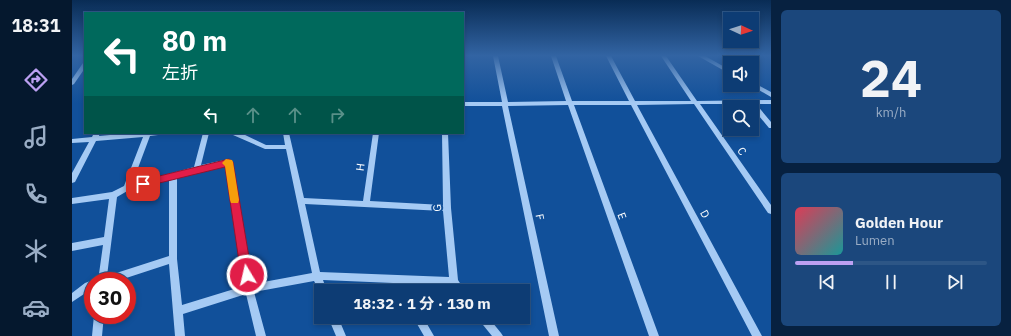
<!DOCTYPE html>
<html lang="ja">
<meta charset="utf-8">
<style>
body{margin:0;font-family:"IBM Plex Sans","Noto Sans JP",sans-serif;background:#1b477c;color:#f1f3f6;height:100vh;display:flex;flex-direction:column;font-size:15px;white-space:nowrap}
*{box-sizing:border-box;margin:0}
p{font-size:13px;color:#9aadc5}
.icon{flex:none;width:22px;height:22px;fill:none;stroke:currentColor;stroke-width:2;stroke-linecap:round;stroke-linejoin:round}
.map{position:relative;flex:1;overflow:hidden}
.drawer{display:flex;flex-direction:column;gap:10px;padding:10px;background:#072140;width:240px}
.drawer>*{flex:none}
.guide{position:absolute;left:12px;top:12px;width:380px;height:122px;border-radius:0px;box-shadow:0 2px 6px #0003,0 0 0 1px #2d5686;background:#00695c;color:#fff;overflow:hidden}
.needle{width:26px;rotate:93deg}
.buttons{position:absolute;left:651px;top:12px;display:grid;gap:8px}
.buttons a{display:grid;place-items:center;width:36px;height:36px;border-radius:0px;background:#0d3c74;box-shadow:0 2px 6px #0003,0 0 0 1px #2d5686;font-size:20px}
.speed{position:absolute;left:12px;top:272px;display:flex;gap:8px;font-size:20px;font-weight:700;text-align:center}
.speed>*{display:grid;place-content:center;width:52px;height:52px;border-radius:50%;background:#0d3c74;box-shadow:0 2px 6px #0003,0 0 0 1px #2d5686;line-height:1}
.speed .limit{border:6px solid #d22;background:#fff;color:#111}
.pin{position:absolute;display:grid;place-items:center;width:34px;height:34px;color:#fff;margin:-17px;border-radius:8px;box-shadow:0 2px 6px #0006}
.me{position:absolute;width:44px;margin:-22px;rotate:351deg;stroke-linejoin:round;filter:drop-shadow(0 0 3px #0008)}
.turn{display:flex;align-items:center;gap:14px;height:84px;padding:0 12px;font-size:18px}
.turn .icon{width:52px;height:52px;stroke-width:2.5}
.turn b{display:block;font-size:28px;line-height:34px}
.lanes{display:flex;align-items:center;height:38px;padding:0 12px;background:#0003;justify-content:center;gap:20px;direction:ltr}
.lanes .off{opacity:.35}
.drawer .card{flex:1;display:flex;flex-direction:column;justify-content:center;gap:6px;min-width:0;padding:0 14px;border-radius:6px;background:#1b477c}
.drawer .dial{align-items:center;gap:0}
.dial b{font-size:52px;line-height:1}
.song{display:flex;align-items:center;gap:12px}
.cover{width:48px;height:48px;border-radius:6px;background:linear-gradient(135deg,hsl(350 70% 55%),hsl(180 70% 35%))}
.played{height:4px;border-radius:2px;background:linear-gradient(90deg,#bca0f2 30%,#2d5686 30%)}
.keys{display:flex;justify-content:space-around;direction:ltr}
.trip{position:absolute;left:242px;top:284px;width:216px;height:40px;border-radius:0px;background:#0d3c74;box-shadow:0 2px 6px #0003,0 0 0 1px #2d5686;font-weight:700;line-height:40px;text-align:center}
main{display:flex;flex:1;min-height:0}
.menu{display:flex;flex-direction:column;width:72px;justify-content:space-around;align-items:center;background:#05182e;color:#9aadc5}
.menu .icon{width:28px;height:28px}
.menu .on{color:#bca0f2}
.menu b{font-size:18px;color:#f1f3f6}
.map>svg:first-child{display:block}
</style>
<main>
<nav class="menu">
<b>18:31</b>
<svg class="icon on" aria-label="directions" viewBox="0 0 24 24"><path d="M12 3l9 9-9 9-9-9zM9 14v-3h6M13 9l2 2-2 2"/></svg>
<svg class="icon" aria-label="music" viewBox="0 0 24 24"><path d="M9 18V5l10-2v13"/><circle cx="6" cy="18" r="3"/><circle cx="16" cy="16" r="3"/></svg>
<svg class="icon" aria-label="phone" viewBox="0 0 24 24"><path d="M5 4h4l2 5-3 2q2 4 5 5l2-3 5 2v4C11 20 4 13 5 4z"/></svg>
<svg class="icon" aria-label="climate" viewBox="0 0 24 24"><path d="M12 3v18M4 7l16 10M4 17L20 7"/></svg>
<svg class="icon" aria-label="car" viewBox="0 0 24 24"><path d="M5 17H2v-5l4-1 3-4h7l3 4 3 1v5h-3M9 17h6M6 11h13"/><circle cx="7" cy="17" r="2"/><circle cx="17" cy="17" r="2"/></svg>
</nav>
<div class="map">
<svg width="699" height="336" viewBox="0 0 699 336">
<rect width="100%" height="100%" fill="#11509a"/>
<g fill="none" stroke-linecap="round" stroke-linejoin="round">
<path fill="#a5caf4" fill-rule="evenodd" d="M421,56h5l10,46 58,-1 -15,-45h5l16,45h57l-23,-45h5l24,45h56l-30,-45h5l31,45 74,-1v4h-15l15,18v6h-2l-20,-24h-49l71,101v9l-3,-1 -74,-109 -57,1 125,231h-10l-121,-231h-57l85,231h-10l-81,-231 -60,1 51,230h-10l-47,-230h-39v-4h39z
M626,56h7l25,14v4z
M13,62v6l-11,16 -2,1v-6l11,-16z
M680,82l19,10v5l-21,-12h2z
M22,133h6l-1,3 33,-3h27l-1,2 -8,1 -18,48 62,-17 9,-34h6l-8,32 28,-6 3,3 21,122 59,-11 -26,-124h-21l-32,-14 -1,-2h9l25,12h19l-2,-12h6l15,65 59,3 10,-68h6l-9,68 73,4 -1,-72h6l3,75 7,72 7,11h-9l-4,-6 -49,-2 3,8h-9l-4,-8 -70,-3 4,11h-6v3l-7,-13 -60,11 12,44h-10l-10,-42 -63,20 2,22h-10l-6,-72 -52,17h-19l5,-36 -31,6v-8l32,-6 5,-38 -37,5v-6l40,-6 12,-6 19,-49 -47,4 -21,41 -3,1v-10l17,-31 -17,1v-4l20,-2zM154,165l18,121 -62,19 -5,-46v-82zM97,179v77l-62,20 10,-79 12,-7zM233,204l138,7 6,66 -129,-5z
M21,280l3,1h-3v7l-21,14v-9l13,-10z
M22,315h10l-2,21h-10z
M256,317h10l8,19h-10z
M341,317h10l11,19h-10z
M405,317h11l13,16 2,3h-11l-13,-16z"/>
</g>
<linearGradient id="sky" x2="0" y2="1"><stop stop-color="#092c55"/><stop offset="0.54" stop-color="#3264a3"/><stop offset="1" stop-color="#3264a3" stop-opacity="0"/></linearGradient>
<rect width="699" height="103" fill="url(#sky)"/>
<path fill="#e11d48" stroke="#92132f" d="M157,159l4,3 19,113 -1,4 -4,1 -4,-1 -2,-4 -16,-108 -82,20 -4,-1 -1,-2 1,-3 4,-1z"/>
<path fill="#f59e0b" d="M154,159l6,1 1,2 6,38 -1,3h-7l-1,-3 -5,-34 -3,-3z"/>
<g text-anchor="middle" dominant-baseline="central" stroke-width="4" stroke-linejoin="round" paint-order="stroke">
<g font-size="11" fill="#fff" stroke="#11509a">
<text transform="translate(670 151) rotate(55)">C</text>
<text transform="translate(288 167) rotate(-82)">H</text>
<text transform="translate(365 208) rotate(-93)">G</text>
<text transform="translate(633 214) rotate(62)">D</text>
<text transform="translate(550 216) rotate(70)">E</text>
<text transform="translate(468 217) rotate(78)">F</text>
</g>
</g>
</svg>
<div class="buttons">
<a><svg class="needle" viewBox="-14 -14 28 28"><path d="M0-13l5 13h-10z" fill="#e53935"/><path d="M0 13l5-13h-10z" fill="#9aadc5"/></svg></a>
<a><svg class="icon" aria-label="sound" viewBox="0 0 24 24"><path d="M4 9h4l5-4v14l-5-4H4zM17 9q2 3 0 6"/></svg></a>
<a><svg class="icon" aria-label="search" viewBox="0 0 24 24"><circle cx="10" cy="10" r="6"/><path d="M15 15l6 6"/></svg></a>
</div>
<div class="speed"><div class="limit">30</div></div>
<div class="pin" style="left:71px;top:184px;background:#d93025"><svg class="icon" aria-label="arrive" viewBox="0 0 24 24"><path d="M6 21V4h12l-3 4 3 4H6"/></svg></div>
<svg class="me" style="left:175px;top:275px" viewBox="-20 -20 40 40"><circle r="17" fill="#e11d48" stroke="#fff" stroke-width="3"/><path d="M0-11L8 9 0 5-8 9z" fill="#fff"/></svg>
<div class="trip">18:32 · 1 分 · 130 m</div>
<div class="guide">
<div class="turn"><svg class="icon" aria-label="left" viewBox="0 0 24 24"><path d="M17 20v-9H6M10 6l-5 5 5 5"/></svg><div><b>80 m</b>左折</div></div>
<div class="lanes"><svg class="icon" aria-label="left" viewBox="0 0 24 24"><path d="M17 20v-9H6M10 6l-5 5 5 5"/></svg><svg class="icon off" aria-label="ahead" viewBox="0 0 24 24"><path d="M12 20V5M6 11l6-6 6 6"/></svg><svg class="icon off" aria-label="ahead" viewBox="0 0 24 24"><path d="M12 20V5M6 11l6-6 6 6"/></svg><svg class="icon off" aria-label="right" viewBox="0 0 24 24"><path d="M7 20v-9h11M14 6l5 5-5 5"/></svg></div>
</div>
</div>
<section class="drawer">
<div class="card dial"><b>24</b><p>km/h</p></div>
<div class="card">
<div class="song"><i class="cover"></i><div><b>Golden Hour</b><p>Lumen</p></div></div>
<div class="played"></div>
<div class="keys"><svg class="icon" aria-label="previous" viewBox="0 0 24 24"><path d="M18 5L8 12l10 7zM5 5v14"/></svg><svg class="icon" aria-label="pause" viewBox="0 0 24 24"><path d="M8 5v14M16 5v14"/></svg><svg class="icon" aria-label="next" viewBox="0 0 24 24"><path d="M6 5l10 7-10 7zM19 5v14"/></svg></div>
</div>
</section>
</main>
